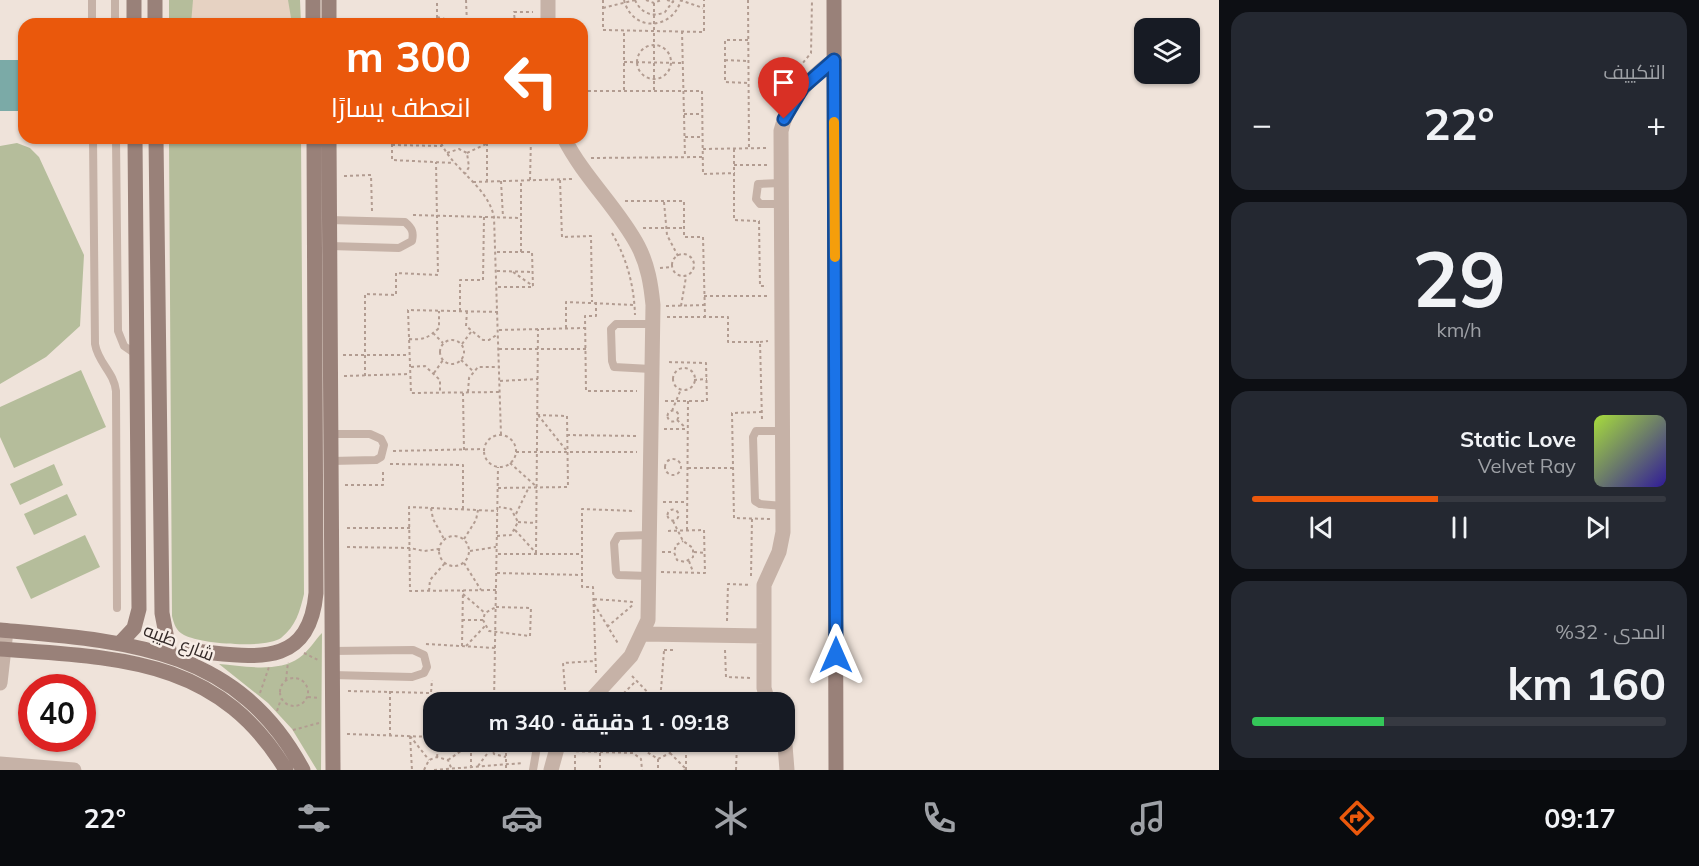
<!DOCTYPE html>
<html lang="ar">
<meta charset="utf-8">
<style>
body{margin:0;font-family:Mulish,Cairo,sans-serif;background:#242831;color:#f1f3f6;direction:rtl;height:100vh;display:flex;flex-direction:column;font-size:22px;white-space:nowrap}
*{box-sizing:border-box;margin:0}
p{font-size:20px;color:#9ea1a6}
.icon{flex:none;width:33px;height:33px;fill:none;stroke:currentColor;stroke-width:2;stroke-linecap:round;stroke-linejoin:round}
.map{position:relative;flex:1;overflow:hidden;direction:ltr}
.side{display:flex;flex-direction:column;gap:12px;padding:12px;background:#0d0f14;width:480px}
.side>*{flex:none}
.banner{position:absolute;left:18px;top:18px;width:570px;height:126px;border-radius:18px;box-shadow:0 2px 4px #0004;direction:rtl;background:#ea580c;color:#fff;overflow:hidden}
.tools{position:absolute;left:1134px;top:18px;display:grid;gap:12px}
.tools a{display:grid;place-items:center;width:66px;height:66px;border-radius:12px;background:#171b24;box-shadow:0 2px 4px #0004;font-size:30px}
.speed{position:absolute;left:18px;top:674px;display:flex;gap:12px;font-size:30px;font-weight:700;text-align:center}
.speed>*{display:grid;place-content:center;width:78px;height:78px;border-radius:50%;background:#171b24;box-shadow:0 2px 4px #0004;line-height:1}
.speed .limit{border:9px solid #d22;background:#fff;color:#111}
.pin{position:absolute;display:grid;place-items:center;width:51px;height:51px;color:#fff;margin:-62px -26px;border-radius:50% 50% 50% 0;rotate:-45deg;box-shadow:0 0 6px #0007}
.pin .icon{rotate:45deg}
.me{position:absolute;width:66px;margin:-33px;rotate:0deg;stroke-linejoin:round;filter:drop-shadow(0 0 4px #0008)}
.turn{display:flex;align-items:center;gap:21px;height:126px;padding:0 18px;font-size:27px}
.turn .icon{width:78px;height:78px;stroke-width:2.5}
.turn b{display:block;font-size:42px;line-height:51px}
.big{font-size:45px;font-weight:700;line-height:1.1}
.side .widget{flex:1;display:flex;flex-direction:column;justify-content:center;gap:9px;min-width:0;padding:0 21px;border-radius:18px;background:#242831}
.side .dial{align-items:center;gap:0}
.dial b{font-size:78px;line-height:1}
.song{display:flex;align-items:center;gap:18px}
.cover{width:72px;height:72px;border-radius:9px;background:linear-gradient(135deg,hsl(80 70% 55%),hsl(250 70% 35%))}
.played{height:6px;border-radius:3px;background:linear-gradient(90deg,#ea580c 45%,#363941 45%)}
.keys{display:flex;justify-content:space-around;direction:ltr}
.heat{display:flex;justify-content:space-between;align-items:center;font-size:33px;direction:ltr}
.charge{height:9px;border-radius:4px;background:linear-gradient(90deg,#34c759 32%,#363941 0)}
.trip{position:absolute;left:423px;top:692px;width:372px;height:60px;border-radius:18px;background:#171b24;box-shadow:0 2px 4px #0004;font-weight:700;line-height:60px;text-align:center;direction:rtl}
.tabs{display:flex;height:96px;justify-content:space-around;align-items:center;background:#090b0e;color:#9ea1a6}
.tabs .icon{width:42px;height:42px}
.tabs .on{color:#ea580c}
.tabs b{font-size:27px;color:#f1f3f6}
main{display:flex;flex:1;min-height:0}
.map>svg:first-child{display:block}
</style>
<main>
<section class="side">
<div class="widget"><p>التكييف</p>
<div class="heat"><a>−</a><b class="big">22°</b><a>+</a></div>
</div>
<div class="widget dial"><b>29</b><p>km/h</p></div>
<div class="widget">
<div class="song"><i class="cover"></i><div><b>Static Love</b><p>Velvet Ray</p></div></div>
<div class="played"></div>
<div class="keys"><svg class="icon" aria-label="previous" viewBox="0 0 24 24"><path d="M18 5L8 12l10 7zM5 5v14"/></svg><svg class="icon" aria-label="pause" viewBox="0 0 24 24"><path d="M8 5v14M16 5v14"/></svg><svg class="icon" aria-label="next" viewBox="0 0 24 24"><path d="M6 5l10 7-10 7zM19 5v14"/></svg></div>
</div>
<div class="widget"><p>المدى · 32%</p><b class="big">160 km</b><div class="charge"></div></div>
</section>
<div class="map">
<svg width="1219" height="770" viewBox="0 0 1219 770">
<rect width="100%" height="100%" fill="#efe3da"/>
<path fill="#b5bd9b" d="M169,0h131l1,24h-132z
M169,138h132l3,456c-4,17 -8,32 -23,44 -16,11 -80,6 -97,-3 -8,-4 -10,-11 -12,-19z
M17,143l13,5 9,9 45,98 -4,71 -34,31 -46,27v-238z
M81,370l25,57 -92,41 -14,-31v-30z
M54,464l9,21 -43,20 -10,-21z
M67,494l10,21 -43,20 -10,-21z
M85,535l15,32 -69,32 -15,-32z
M322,633l-1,137h-4l-25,-41 -24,-26 -49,-39c24,2 59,9 80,-6 9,-6 16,-18 23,-25z"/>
<path fill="#e6d2c2" d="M193,0h95l4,24h-101z"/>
<path fill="#7baaa7" d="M0,60h24v51h-24z"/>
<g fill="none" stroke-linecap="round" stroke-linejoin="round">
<path stroke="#b29c91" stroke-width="2" stroke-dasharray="3 3" stroke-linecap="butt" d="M466,0l1,24
M603,0v30l101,2v-32
M624,0c8,32 48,31 57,0
M635,0c6,13 17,18 30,12l9,-12
M646,0l8,3 7,-3
M667,0l7,2
M680,0l23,8
M748,0l1,148
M654,3v87
M603,8l32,-8
M437,17l12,3 4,4
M437,24v-24
M515,24l-1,-12h19
M682,31l3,126
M748,40h-23v42l23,1
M637 62a17 17 0 1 1 34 0a17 17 0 1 1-34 0Z
M725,60l23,1
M624,62l59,1
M624,90v-60
M582,91h120l1,83 32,-1
M776,102l8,-16 27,-33 1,-53
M684,114h18
M685,137h17
M392,138v22l62,3
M439,138c11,31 48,46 55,79l7,218
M392,145l50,1
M703,149l63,-1
M734,149v71l25,1 1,65h7
M447,153l12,-4 8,4 2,14 -4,7
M467,153l19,-9
M591,158l112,-1
M734,165h33
M344,176l27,-1 1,36
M530,180l1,-42
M560,180l2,57 29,-1 1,66
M501,181l2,36
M473,182l99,-3
M487,182v-44
M625,201h59v36h19l2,79
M664,202l3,33 11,21
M413,215l108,3
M643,228h41
M612,233c15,26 22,52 23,82
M497,252h35l1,35h-35
M521,252v-71
M672 265a11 11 0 1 1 22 0a11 11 0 1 1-22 0Z
M660,268l12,-1
M497,271l36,1
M513,272l20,14
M704,296h63
M596,302v14h-11l1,75h51
M666,306l39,-1
M681,306l5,-29
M460,311v-31h23l1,-63
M467,311l-1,15 17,14h6l9,-6
M498,312l-90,-2 3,83 88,-1
M667,317h61v25h32l2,78
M566,328v-26l69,3
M499,330l86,-2
M433,333l10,10
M409,339c15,1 19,-1 30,-11v-17
M440 352a12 12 0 1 1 24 0a12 12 0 1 1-24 0Z
M760,342l8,-1
M462,344l9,-12
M499,349h87
M343,355h66
M461,360l13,12
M411,367l14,-1 15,14v13
M673 379a11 11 0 1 1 22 0a11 11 0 1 1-22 0Z
M434,373l9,-13
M344,376l66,-2
M365,376v-82l31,1v-22l42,2 -2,-113
M694,380l13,-1
M500,381l38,-2
M468,392l1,-14 9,-11h22
M463,393l1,57
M665,401h42l-1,-38 -39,-1
M667.5 416a5.5 5.5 0 1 1 11 0a5.5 5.5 0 1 1-11 0Z
M672,411l9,-22
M762,412l-30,1 2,105 36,1
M538,415l28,35
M677,420l9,8
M664,429h24
M484 451a16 16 0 1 1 32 0a16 16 0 1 1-32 0Z
M567,435l69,1
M393,451l90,-2
M516,452h121
M665 467a8 8 0 1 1 16 0a8 8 0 1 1-16 0Z
M510,463l27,24
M390,464l73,1v45
M688,468h45
M345,485h38v-16
M498,488l70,-1 -1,-71 -29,-1
M663,502h24
M431,508l2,11 11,20
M667.5 515a5.5 5.5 0 1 1 11 0a5.5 5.5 0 1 1-11 0Z
M516,514l13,-27
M673,521l10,20 10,7v9l-8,5 -8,-2 -3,-8 2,-7 7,-4
M518,522l18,1
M347,528h63
M515,530l21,23
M687,530l1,-129
M439 551a15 15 0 1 1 30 0a15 15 0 1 1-30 0Z
M497,536l14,-1 7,-13 -7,-13 -12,-2
M464,539l12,-19 2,-10
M347,547l63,1 14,3 15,-2
M470,551l26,-4
M662,552h12
M694,552l11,1
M536,553l2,-224
M498,554h84
M689,561l4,11
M464,563l17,27
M661,572l44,1 -1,-43 -39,1
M497,573l86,2
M751,576l1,-57
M496,590l-86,1 -1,-84 89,4
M429,591l1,-11 15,-17
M463,594l22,19
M594,599l40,3
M594,604l25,41
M496,607l35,1 -1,28 -41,-5 -6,-11 2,-7z
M462,620h21
M727,621l1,-37 23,1
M607,627l27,-23
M426,644l69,4
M462,646l1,-56
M466,646l19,-20
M664,650h10
M725,650l1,27 24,1
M304,653l14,7
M596,673l-3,-86h-11v-78l53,2
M632,676l25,26
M280 692a14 14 0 1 1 28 0a14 14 0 1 1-28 0Z
M286,680l2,-18
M348,691l83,2 1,-13
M260,693l9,-26
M308,697l12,1
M494,702l4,-235
M566,702l-3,-39 32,-2
M569,702l7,-6
M615,702l21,-21
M660,702l4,-51
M277,711l4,-12
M293,730l26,-7
M347,734l87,3
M390,736v-45
M410,736l2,34
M410,736l19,24
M471,741v25
M489,741l5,13 12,3
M506,741v29
M647,741v11l11,7 12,-6 1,-12
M571,748l75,-1
M570,751l63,2 8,6 1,11
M600,753v17
M670,753l16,16 -2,1
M437,757l2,-16
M658,759v11
M448,760l23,-16 18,-2
M478,766l12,-16
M424,770l5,-10 8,-3 11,3 4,10
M434,770l89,-7
M575,770v-18
M686,770v-19l13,-1v-9
M736,770l1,-27 33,1"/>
<path stroke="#c6b2a7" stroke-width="8" d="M92,0v24
M115,24v-24
M93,138l2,206c3,19 19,28 21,47l1,217
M116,138l2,193 6,15 13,9
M781,183l-23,1 -2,15 4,5h21
M329,220l76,2c7,6 9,10 7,19l-13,7 -69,-2
M651,369l-37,-2 -2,-6 -1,-32 5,-5h36
M783,431h-27l-3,6 2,64 5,3 23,2
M331,434h39l11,5 3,6 -3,12 -5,3 -45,1
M649,576l-31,-1 -2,-3 -2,-29 4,-7 32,-1
M332,651l81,-1 11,5 3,12 -3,6 -12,4 -80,-2
M533,770l5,-29"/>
<path stroke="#c6b2a7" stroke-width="15" d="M548,0v24
M564,138c20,40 54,70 74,108 10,19 13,39 15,59l-5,315 -17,36 -42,46
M643,634l121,2
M0,683l6,-52
M768,702l-4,-14v-103l15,-33 4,-20 -2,-401c7,-31 28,-53 53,-71
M784,733l3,37
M0,764l74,6
M551,770l8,-29"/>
<path stroke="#998179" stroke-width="15" d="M134,0v24
M155,0v24
M313,0v24
M329,0v24
M834,0l2,770
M156,138l6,475 8,42
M329,138l4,632
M0,630c124,11 237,16 303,140
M121,642l13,-14 5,-19 -4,-471
M0,649c117,9 218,8 286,121
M180,659l6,-6 8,-2c57,5 115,20 122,-58l-2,-455"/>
</g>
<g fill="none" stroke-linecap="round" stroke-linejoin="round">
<defs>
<path id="route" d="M784,119l19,-32 31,-27 2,595"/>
</defs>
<use href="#route" stroke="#114b97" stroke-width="15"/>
<use href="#route" stroke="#1a73e8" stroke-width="10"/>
<path stroke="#f59e0b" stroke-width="10" d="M834,122l1,135"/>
</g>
<g text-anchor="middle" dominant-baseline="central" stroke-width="5" stroke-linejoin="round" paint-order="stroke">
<g font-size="18" fill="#332927" stroke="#f7ede6">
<text transform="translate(179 642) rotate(21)">شارع طيبه</text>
</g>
</g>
</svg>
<div class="tools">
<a><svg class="icon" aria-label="layers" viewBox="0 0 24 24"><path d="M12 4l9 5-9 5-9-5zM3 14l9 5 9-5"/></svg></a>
</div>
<div class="speed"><div class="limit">40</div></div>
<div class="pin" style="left:784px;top:119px;background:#d93025"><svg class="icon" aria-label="arrive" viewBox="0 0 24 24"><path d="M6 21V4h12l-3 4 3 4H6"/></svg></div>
<svg class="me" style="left:836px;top:655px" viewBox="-20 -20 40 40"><path d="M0-17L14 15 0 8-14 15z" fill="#1a73e8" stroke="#fff" stroke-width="4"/></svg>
<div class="trip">09:18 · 1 دقيقة · 340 m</div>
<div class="banner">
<div class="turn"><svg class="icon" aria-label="left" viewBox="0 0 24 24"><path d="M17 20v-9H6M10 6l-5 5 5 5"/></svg><div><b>300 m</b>انعطف يسارًا</div></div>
</div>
</div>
</main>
<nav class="tabs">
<b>09:17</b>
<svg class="icon on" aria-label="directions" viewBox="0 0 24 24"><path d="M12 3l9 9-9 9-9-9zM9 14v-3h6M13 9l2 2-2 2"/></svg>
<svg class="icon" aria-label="music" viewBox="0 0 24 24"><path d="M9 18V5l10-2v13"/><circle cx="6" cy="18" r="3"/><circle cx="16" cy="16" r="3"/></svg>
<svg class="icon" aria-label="phone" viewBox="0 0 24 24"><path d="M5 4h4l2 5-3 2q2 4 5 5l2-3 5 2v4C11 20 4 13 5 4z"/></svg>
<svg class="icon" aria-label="climate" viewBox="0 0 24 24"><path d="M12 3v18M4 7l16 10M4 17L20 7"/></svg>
<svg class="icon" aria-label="car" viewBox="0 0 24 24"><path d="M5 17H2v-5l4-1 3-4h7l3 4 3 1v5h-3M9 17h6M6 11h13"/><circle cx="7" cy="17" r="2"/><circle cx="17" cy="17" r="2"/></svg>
<svg class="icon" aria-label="filters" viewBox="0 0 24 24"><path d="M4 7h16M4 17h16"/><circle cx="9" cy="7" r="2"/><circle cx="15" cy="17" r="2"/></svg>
<b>22°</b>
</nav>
